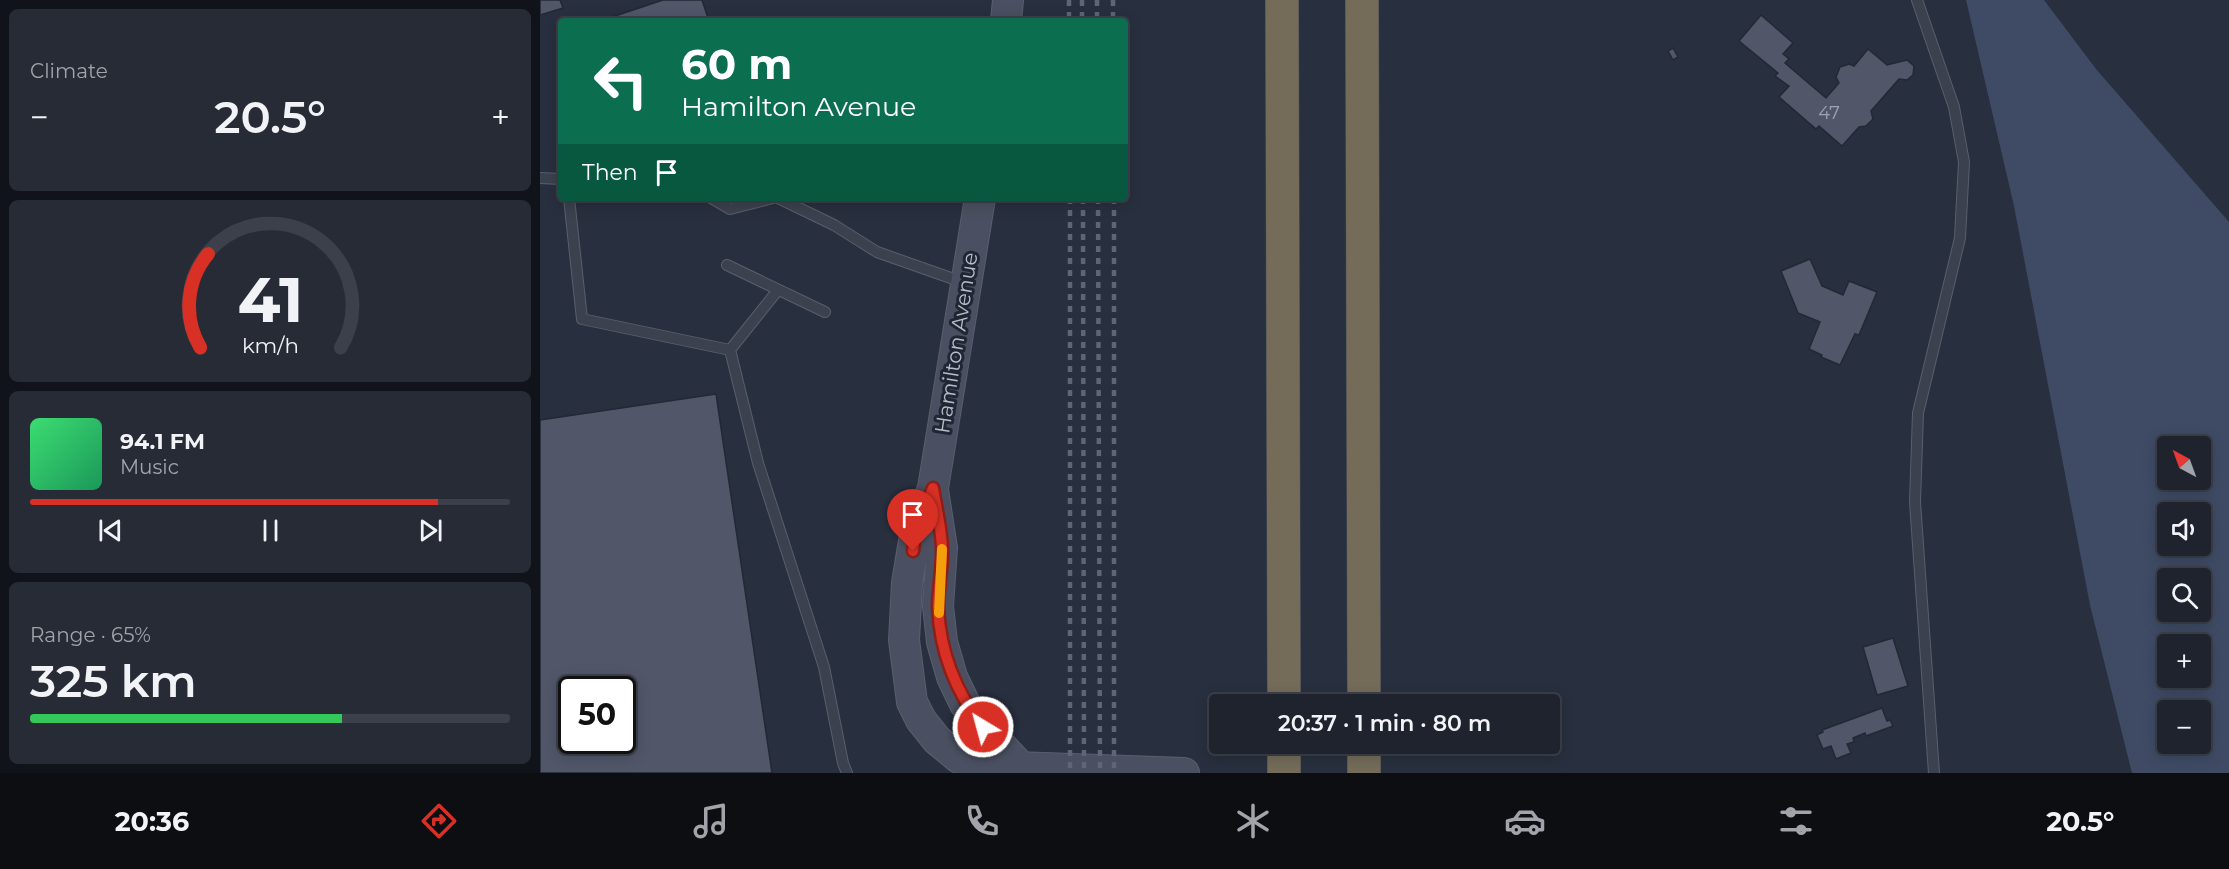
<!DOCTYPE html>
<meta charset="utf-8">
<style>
body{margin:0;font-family:Montserrat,sans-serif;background:#262b36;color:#f1f3f6;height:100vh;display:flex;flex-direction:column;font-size:22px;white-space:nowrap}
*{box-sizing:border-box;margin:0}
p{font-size:20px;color:#a1a4aa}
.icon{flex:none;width:33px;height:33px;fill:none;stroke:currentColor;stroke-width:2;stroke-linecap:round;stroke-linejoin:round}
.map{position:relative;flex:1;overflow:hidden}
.panel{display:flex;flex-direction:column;gap:9px;padding:9px;background:#101319;width:540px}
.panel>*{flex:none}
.guide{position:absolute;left:18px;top:18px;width:570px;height:183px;border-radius:6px;box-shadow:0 3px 15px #0003,0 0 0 2px #3c404a;background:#0b6e4f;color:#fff;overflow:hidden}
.needle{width:39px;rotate:319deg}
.buttons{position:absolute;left:1617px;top:436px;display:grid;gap:12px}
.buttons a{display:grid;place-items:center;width:54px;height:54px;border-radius:6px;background:#1e232e;box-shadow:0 3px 15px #0003,0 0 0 2px #3c404a;font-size:30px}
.speed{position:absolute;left:18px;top:676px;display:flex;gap:12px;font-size:30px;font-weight:700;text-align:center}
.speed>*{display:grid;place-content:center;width:78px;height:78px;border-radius:50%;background:#1e232e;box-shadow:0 3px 15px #0003,0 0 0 2px #3c404a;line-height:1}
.speed .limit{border:3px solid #111;border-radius:9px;background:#fff;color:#111}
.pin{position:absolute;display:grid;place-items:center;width:51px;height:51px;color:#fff;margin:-62px -26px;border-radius:50% 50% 50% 0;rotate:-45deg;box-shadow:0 0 6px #0007}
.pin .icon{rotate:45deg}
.me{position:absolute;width:66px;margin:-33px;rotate:323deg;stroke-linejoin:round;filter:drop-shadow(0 0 4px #0008)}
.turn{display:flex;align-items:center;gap:21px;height:126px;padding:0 24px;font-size:27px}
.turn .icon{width:78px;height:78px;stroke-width:2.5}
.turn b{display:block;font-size:42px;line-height:51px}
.then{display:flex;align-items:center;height:57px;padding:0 24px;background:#0003;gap:12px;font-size:22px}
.big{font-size:45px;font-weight:600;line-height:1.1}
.panel .card{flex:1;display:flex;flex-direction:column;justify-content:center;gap:9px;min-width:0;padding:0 21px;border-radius:9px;background:#262b36}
.panel .dial{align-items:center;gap:0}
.dial svg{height:156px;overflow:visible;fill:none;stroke:#3c404a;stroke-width:7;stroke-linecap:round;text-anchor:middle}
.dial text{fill:#f1f3f6;stroke:none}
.song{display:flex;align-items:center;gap:18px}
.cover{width:72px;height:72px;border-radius:9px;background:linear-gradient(135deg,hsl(140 70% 55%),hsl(150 70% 35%))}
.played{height:6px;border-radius:3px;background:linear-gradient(90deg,#d93025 85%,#3c404a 85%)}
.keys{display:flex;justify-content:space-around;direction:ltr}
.heat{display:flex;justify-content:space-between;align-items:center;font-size:33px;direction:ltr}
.charge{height:9px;border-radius:4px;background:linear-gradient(90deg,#34c759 65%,#3c404a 0)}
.trip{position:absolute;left:669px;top:694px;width:351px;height:60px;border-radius:6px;background:#1e232e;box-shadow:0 3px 15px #0003,0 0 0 2px #3c404a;font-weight:600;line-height:60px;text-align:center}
.tabs{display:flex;height:96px;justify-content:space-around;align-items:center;background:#0c0e12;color:#a1a4aa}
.tabs .icon{width:42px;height:42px}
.tabs .active{color:#d93025}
.tabs b{font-size:27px;color:#f1f3f6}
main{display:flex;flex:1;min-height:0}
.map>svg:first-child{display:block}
</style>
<main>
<section class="panel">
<div class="card"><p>Climate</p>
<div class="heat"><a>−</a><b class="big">20.5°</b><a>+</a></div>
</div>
<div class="card dial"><svg viewBox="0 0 100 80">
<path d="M14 69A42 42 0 1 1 86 69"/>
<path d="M14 69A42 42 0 0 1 18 21" stroke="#d93025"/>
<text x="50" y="56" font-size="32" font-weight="700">41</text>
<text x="50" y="72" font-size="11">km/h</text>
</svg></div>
<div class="card">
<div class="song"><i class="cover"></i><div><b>94.1 FM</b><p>Music</p></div></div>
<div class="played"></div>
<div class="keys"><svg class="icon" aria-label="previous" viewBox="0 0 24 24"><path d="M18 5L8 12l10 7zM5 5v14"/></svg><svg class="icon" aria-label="pause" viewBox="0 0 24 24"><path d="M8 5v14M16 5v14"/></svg><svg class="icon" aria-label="next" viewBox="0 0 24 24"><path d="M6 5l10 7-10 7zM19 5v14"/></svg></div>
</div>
<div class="card"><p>Range · 65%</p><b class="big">325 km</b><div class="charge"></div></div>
</section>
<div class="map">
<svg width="1689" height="773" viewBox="0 0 1689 773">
<rect width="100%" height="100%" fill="#282f3e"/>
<path fill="#3f4b65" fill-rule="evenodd" d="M1426,0h78l52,69 133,153v551h-97l-42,-168 -76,-399zM1628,447h32v33h-32zM1628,513h32v33h-32zM1628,579h32v33h-32zM1628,645h32v33h-32zM1628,711h32v33h-32z"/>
<path fill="#515769" stroke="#222835" stroke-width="1.5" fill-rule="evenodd" d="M0,0h20l3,8 -23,7z
M123,0h39l7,21h-109z
M1221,15l32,28 -10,11 6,5 -4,4 41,35 13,-15 -3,-6 4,-10 9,-3 5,2 14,-17 19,16 20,-5 7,6 -1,9 -6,5 -8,-1 -28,32 2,8 -7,7 -7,1 -17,19 -23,-20 -3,3 -37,-32 10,-11 -14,-10 3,-3 -39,-32z
M1133,48l5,9 -5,3 -5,-9z
M1270,259l12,27 21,9 6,-14 28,11 -18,43 -4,-1 -15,31 -19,-8 1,-2 -13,-6 11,-27 -22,-9 -17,-42z
M176,394l56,379h-232v-353zM32,690h50v51h-50z
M1353,638l15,48 -31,9 -14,-48z
M1342,708l5,13 3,-1 3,6 -27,10 -1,-3 -12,5 1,4 -7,2 4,9 -15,6 -5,-13 -8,3 -6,-14 6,-3 -1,-2z"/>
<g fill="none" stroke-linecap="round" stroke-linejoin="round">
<defs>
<path id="lane" d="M1377,0l37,107 10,55 -4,76 -42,175 -3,89 19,271
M0,178l21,1
M29,198l13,121 148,31 28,113 66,204 19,96 4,10
M171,198l19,11 43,-11
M238,198l56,27 43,27 88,31
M187,265l98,47
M190,350l48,-60"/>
<path id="secondary" d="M466,21l2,-21
M440,198l-47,290 -18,47 -8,48 -3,57 8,62 9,18 16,20 22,18 29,8 196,7
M393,490l9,58 -4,58 4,36 10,35 13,27 18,23 38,40"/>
<path id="highway" d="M742,0l2,705
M822,0l2,705
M824,744v29
M744,773v-29"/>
</defs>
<use href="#lane" stroke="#595f6c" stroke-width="12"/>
<use href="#secondary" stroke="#595f6c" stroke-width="32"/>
<use href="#highway" stroke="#464c59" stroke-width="34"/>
<use href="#lane" stroke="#3b414e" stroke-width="10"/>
<use href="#secondary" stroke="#4a5061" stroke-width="30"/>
<use href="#highway" stroke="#746c59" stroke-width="33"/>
<path stroke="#5e6575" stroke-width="4.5" stroke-dasharray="6 6" stroke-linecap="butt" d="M529,0v21
M542,0v21
M557,0v21
M573,0v21
M530,198v575
M543,198l1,575
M558,198l2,575
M574,198v575"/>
</g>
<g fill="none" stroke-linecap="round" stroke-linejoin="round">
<defs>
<path id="route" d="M373,551l2,-16 18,-47c3,19 8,39 9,59 1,20 -4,40 -4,60 2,46 17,84 45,120"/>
</defs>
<use href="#route" stroke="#8d1f18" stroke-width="15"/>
<use href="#route" stroke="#d93025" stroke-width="10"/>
<path stroke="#f59e0b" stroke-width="10" d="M399,613l3,-64"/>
</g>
<g text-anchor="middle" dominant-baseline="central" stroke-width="6" stroke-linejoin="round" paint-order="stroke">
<g font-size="18" fill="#9ea3b1">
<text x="1289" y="113">47</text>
</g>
<g font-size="21" fill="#b8bcc9" stroke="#202633">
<text transform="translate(416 343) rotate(-81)">Hamilton Avenue</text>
</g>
</g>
</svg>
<div class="buttons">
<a><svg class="needle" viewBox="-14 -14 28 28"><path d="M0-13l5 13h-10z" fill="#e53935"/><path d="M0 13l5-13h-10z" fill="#a1a4aa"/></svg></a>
<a><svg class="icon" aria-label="sound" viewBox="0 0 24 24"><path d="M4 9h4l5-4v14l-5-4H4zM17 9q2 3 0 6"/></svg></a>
<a><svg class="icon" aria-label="search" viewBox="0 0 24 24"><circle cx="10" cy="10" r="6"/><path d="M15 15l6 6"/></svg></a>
<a>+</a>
<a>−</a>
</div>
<div class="speed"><div class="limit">50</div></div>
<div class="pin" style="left:373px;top:551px;background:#d93025"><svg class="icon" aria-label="arrive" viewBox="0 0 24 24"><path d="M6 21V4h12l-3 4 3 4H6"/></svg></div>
<svg class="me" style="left:443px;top:727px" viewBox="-20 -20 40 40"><circle r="17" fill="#d93025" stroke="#fff" stroke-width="3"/><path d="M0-11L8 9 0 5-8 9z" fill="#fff"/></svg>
<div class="trip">20:37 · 1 min · 80 m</div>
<div class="guide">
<div class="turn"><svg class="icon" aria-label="left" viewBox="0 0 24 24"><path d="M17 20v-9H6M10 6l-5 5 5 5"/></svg><div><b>60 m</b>Hamilton Avenue</div></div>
<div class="then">Then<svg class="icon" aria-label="arrive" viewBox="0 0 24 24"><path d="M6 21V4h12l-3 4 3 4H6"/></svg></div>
</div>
</div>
</main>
<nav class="tabs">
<b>20:36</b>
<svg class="icon active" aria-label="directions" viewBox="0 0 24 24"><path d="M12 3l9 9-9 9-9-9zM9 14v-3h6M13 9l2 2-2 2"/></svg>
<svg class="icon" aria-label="music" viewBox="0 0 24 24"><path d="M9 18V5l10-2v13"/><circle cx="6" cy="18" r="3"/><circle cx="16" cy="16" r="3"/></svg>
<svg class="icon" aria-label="phone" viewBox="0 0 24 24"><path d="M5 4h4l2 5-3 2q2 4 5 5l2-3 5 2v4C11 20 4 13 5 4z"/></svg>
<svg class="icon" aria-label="climate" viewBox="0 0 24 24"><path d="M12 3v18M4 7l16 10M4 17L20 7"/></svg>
<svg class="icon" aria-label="car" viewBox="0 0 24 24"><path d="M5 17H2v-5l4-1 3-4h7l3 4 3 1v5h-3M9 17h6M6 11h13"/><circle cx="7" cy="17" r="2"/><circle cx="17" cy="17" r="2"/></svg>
<svg class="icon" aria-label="filters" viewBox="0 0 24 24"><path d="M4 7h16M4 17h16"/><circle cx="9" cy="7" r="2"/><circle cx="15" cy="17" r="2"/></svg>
<b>20.5°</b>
</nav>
